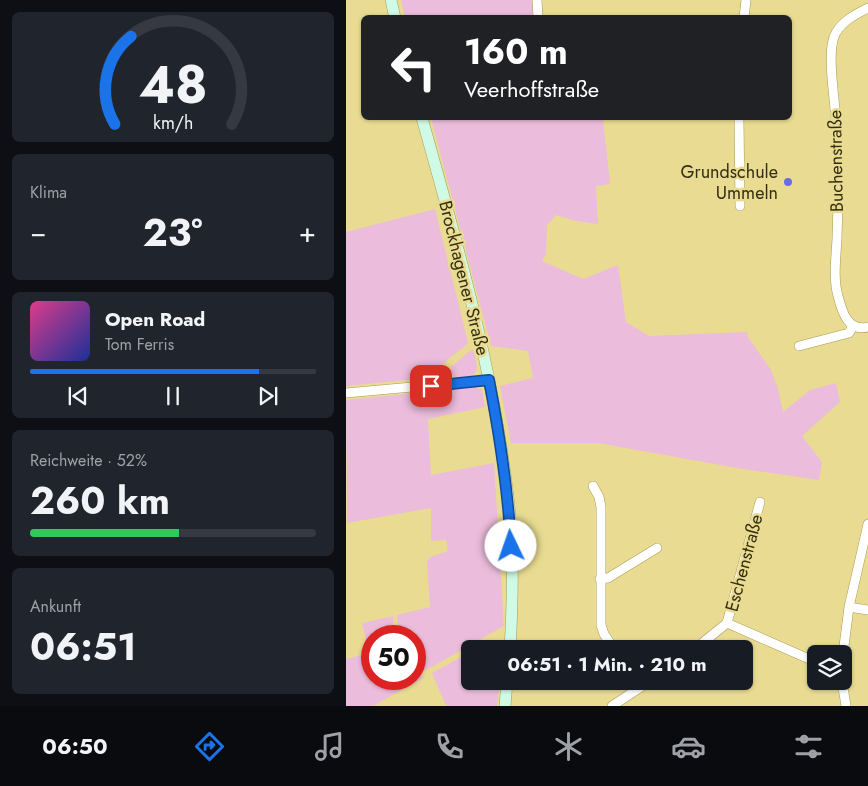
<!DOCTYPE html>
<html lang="de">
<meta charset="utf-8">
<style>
body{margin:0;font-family:Jost,sans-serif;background:#20242c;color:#f1f3f6;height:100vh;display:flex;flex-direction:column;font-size:19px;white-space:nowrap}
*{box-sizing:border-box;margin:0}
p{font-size:16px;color:#9ea1a6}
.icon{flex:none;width:28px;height:28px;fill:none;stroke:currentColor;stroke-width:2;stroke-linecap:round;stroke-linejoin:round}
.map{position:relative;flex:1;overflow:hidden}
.sheet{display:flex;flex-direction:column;gap:12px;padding:12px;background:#0d0f14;width:346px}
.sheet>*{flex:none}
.hud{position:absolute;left:15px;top:15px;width:431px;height:105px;border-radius:8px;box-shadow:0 1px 4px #0004;background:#202124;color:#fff;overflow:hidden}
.fabs{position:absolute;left:461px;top:645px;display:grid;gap:10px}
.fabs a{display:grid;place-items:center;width:45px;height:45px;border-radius:8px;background:#171b24;box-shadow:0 1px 4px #0004;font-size:25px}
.speed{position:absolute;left:15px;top:625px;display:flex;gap:10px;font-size:25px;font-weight:700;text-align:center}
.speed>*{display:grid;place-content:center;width:65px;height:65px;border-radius:50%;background:#171b24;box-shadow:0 1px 4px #0004;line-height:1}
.speed .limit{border:8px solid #d22;background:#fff;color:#111}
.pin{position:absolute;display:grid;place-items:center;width:42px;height:42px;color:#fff;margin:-21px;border-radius:10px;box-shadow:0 2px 8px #0006}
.me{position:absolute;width:55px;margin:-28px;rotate:357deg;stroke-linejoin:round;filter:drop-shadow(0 0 4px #0008)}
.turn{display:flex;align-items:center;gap:18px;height:105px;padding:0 20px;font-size:22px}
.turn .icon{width:65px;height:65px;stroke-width:2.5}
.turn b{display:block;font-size:35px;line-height:42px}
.big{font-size:38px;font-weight:700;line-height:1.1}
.sheet .tile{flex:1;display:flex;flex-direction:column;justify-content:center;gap:8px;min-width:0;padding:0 18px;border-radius:8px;background:#20242c}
.sheet .dial{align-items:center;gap:0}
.dial svg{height:130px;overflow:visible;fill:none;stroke:#363941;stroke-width:7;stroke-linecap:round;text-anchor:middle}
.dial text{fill:#f1f3f6;stroke:none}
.song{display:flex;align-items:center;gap:15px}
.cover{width:60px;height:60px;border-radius:8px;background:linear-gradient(135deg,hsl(330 70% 55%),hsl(230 70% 35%))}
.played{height:5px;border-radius:2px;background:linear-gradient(90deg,#1a73e8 80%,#363941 80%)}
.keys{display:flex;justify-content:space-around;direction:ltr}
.heat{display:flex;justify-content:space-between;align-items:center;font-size:28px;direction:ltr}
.charge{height:8px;border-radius:4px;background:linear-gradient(90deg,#34c759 52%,#363941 0)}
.trip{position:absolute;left:115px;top:640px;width:292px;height:50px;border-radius:8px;background:#171b24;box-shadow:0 1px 4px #0004;font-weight:700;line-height:50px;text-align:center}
.tabs{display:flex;height:80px;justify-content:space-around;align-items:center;background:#090b0e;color:#9ea1a6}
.tabs .icon{width:35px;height:35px}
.tabs .selected{color:#1a73e8}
.tabs b{font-size:22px;color:#f1f3f6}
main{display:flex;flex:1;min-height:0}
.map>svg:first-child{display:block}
</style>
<main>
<section class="sheet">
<div class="tile dial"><svg viewBox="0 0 100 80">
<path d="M14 69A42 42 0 1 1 86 69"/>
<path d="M14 69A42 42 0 0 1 24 15" stroke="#1a73e8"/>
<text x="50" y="56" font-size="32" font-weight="700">48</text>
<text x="50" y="72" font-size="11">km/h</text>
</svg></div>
<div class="tile"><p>Klima</p>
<div class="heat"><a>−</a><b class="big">23°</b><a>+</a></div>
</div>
<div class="tile">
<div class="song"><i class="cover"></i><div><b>Open Road</b><p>Tom Ferris</p></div></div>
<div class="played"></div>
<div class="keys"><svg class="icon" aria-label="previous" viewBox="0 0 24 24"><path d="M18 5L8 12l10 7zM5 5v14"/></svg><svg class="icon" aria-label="pause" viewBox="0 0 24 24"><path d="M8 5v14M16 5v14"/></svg><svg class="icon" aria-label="next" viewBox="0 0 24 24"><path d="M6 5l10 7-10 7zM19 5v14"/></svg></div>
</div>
<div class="tile"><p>Reichweite · 52%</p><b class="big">260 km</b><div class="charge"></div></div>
<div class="tile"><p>Ankunft</p><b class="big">06:51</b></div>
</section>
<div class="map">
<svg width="522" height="706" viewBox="0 0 522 706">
<rect width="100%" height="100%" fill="#e9dc92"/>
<path fill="#ebbcdb" d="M55,0h132v17h-128z
M85,118h172l7,66 -14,2 2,38 -22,-3 -20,-6 -9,10 -1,29 -4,7 41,18 35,-14 8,57 23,14 98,-4 1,5 23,33 7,19 5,23 27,-22 26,-7 4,19 -38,34 20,26 -3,18 -82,-12 -139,-25h-87l-11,-57 33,-8 -5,-27 -37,-5z
M89,209l33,134c-11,12 -28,17 -29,34l-93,9v-154z
M127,350c2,6 5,15 3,21 -5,11 -29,11 -24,-5l18,-15z
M129,387l7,3 3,17 -57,12 3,56 63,-12 10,163 -74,42 -6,2 -9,-1v-33h-16l-2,-21 33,-8 -3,-45 3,-5 18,-6 -2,-11 -15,1v-33l-84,15 -1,-123z
M47,616l1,20h-22v43h43v-4l10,2 -52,29h-27v-47l23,-6 -7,-30z
M124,652v29h30l-3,25h-51l-14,-33z"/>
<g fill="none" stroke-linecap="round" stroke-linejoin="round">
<defs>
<path id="street" d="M191,0l1,18
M522,8c-14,7 -29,15 -34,29 -7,19 1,63 2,84 4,39 2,79 1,118 -1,18 -4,40 1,57 4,16 10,36 30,31
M398,18l2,-18
M393,118l1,88
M453,346l50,-13 4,-7
M0,393l143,-13
M247,486l6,11 2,10v118l3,9 10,15
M254,579l8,-1 49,-30
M503,607l19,3
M381,623l33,-121
M381,623l89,39
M349,649l32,-26
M497,654l6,-47 19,-83
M496,681l4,25
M266,706l38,-25"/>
<path id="secondary" d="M45,0l4,18
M76,118c35,124 71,251 86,379 6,50 5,102 2,152
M159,706l2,-25"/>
</defs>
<use href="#street" stroke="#a89a52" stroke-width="10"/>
<use href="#secondary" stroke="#a89a52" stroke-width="12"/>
<use href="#street" stroke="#fff" stroke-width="9"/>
<use href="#secondary" stroke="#cffae5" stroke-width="11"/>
</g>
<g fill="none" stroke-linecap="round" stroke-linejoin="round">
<defs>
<path id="route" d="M85,386l58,-6c11,57 19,109 22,166"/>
</defs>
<use href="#route" stroke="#114b97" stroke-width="12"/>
<use href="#route" stroke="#1a73e8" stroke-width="9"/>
</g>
<circle fill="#6b6be5" stroke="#e9dc92" stroke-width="2" cx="442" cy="182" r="5"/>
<g text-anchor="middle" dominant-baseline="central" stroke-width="5" stroke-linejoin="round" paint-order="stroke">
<g font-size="18" fill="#342e10" stroke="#e9dc92">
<text transform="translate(490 161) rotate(-91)">Buchenstraße</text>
<text transform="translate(118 278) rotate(76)">Brockhagener Straße</text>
<text transform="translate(398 563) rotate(-75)">Eschenstraße</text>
</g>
<g font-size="18" fill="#342e10" stroke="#e9dc92" text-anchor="end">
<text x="432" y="172">Grundschule<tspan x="432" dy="21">Ummeln</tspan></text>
</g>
</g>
</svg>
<div class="fabs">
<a><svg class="icon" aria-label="layers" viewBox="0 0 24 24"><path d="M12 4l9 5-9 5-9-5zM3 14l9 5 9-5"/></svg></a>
</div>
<div class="speed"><div class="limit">50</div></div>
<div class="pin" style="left:85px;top:386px;background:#d93025"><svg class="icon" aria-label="arrive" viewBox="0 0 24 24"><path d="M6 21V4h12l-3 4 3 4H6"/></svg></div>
<svg class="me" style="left:165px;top:546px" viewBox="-20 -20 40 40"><circle r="19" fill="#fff"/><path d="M0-13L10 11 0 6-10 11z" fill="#1a73e8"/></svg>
<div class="trip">06:51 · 1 Min. · 210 m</div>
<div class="hud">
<div class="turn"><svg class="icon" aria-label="left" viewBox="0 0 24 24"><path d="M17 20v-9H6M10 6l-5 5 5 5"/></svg><div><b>160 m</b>Veerhoffstraße</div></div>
</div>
</div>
</main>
<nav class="tabs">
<b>06:50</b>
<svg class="icon selected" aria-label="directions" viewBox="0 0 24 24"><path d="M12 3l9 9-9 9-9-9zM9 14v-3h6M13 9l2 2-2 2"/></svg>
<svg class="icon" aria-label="music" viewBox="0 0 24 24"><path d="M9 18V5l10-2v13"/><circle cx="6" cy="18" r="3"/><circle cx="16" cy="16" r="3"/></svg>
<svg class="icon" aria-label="phone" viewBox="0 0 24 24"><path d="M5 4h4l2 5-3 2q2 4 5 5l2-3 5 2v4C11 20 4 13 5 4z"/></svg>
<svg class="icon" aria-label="climate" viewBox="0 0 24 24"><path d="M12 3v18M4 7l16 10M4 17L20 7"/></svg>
<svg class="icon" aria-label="car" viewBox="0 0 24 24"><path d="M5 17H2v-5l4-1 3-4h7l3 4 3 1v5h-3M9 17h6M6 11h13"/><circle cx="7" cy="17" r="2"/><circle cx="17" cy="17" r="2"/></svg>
<svg class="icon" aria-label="filters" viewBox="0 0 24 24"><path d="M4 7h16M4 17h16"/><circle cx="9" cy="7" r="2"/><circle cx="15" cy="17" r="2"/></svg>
</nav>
